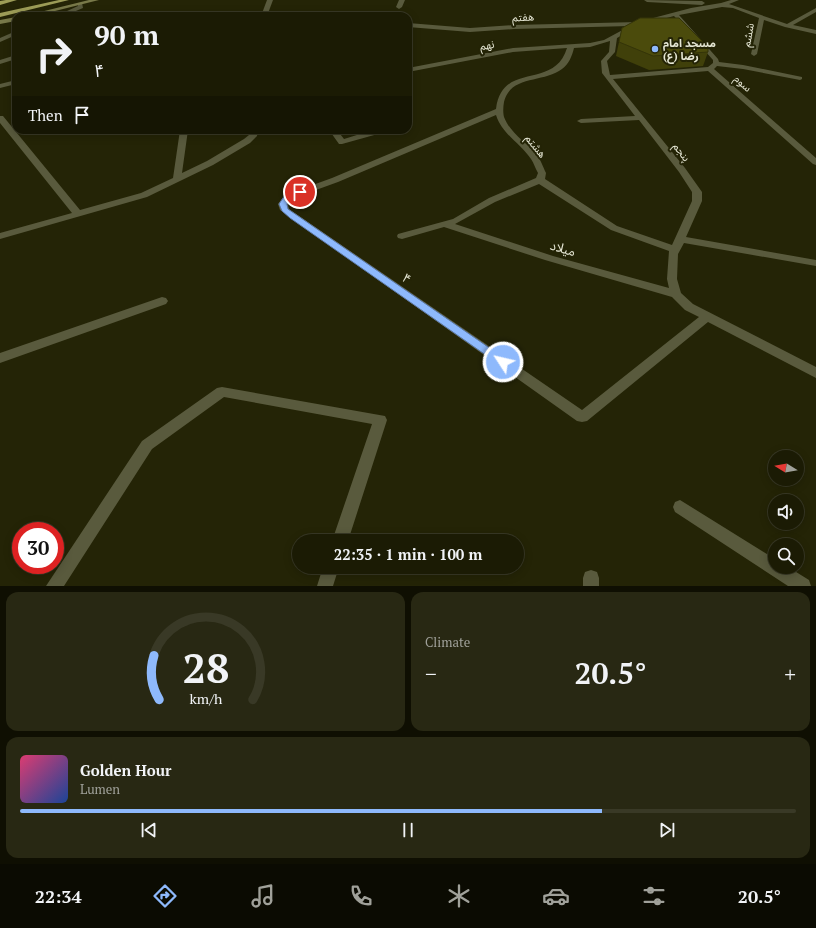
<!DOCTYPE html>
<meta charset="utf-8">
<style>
body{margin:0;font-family:"PT Serif","Noto Sans Arabic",serif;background:#282813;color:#f1f3f6;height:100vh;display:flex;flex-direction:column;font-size:15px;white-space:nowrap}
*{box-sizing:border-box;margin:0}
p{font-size:13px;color:#a0a19a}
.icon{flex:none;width:22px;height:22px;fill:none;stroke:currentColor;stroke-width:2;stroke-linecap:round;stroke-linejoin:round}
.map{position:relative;height:586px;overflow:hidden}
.sheet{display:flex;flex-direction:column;gap:6px;padding:6px;background:#0f0f02;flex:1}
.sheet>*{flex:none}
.top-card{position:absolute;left:12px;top:12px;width:400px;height:122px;border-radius:12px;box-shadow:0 2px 10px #0003,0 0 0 1px #393926;background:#1b1b04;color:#f1f3f6;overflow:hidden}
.needle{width:26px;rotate:281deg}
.fabs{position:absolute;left:768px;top:450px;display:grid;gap:8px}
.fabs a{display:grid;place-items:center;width:36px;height:36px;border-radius:50%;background:#1b1b04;box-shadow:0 2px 10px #0003,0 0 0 1px #393926;font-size:20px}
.speed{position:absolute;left:12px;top:522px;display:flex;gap:8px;font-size:20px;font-weight:700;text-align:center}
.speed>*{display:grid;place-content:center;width:52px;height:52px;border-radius:50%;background:#1b1b04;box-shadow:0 2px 10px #0003,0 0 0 1px #393926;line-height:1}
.speed .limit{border:6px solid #d22;background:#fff;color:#111}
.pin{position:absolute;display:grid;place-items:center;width:34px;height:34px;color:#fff;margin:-17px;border:2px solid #fff;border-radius:50%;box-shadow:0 1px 4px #0007}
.me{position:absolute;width:44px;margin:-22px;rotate:305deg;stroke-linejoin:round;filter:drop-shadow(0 0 3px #0008)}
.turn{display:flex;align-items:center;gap:14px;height:84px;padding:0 16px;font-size:18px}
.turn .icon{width:52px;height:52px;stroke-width:2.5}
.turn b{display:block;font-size:28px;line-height:34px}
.then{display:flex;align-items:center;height:38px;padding:0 16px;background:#0003;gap:8px;font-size:15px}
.big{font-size:30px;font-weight:800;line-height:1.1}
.sheet .widget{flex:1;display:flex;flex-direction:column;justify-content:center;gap:6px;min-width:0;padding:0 14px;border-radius:12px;background:#282813}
.sheet .dial{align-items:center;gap:0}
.dial svg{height:104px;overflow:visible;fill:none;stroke:#393926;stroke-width:7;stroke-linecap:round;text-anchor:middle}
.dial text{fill:#f1f3f6;stroke:none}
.song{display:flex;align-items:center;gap:12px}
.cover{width:48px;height:48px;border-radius:6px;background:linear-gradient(135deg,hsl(340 70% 55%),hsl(220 70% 35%))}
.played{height:4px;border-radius:2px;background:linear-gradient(90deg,#8eb9fc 75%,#393926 75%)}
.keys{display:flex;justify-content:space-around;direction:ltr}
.heat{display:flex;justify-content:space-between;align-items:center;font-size:22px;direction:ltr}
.sheet .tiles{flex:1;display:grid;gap:6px;grid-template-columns:1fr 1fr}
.widget:last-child{grid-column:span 2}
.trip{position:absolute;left:292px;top:534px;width:232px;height:40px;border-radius:20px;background:#1b1b04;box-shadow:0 2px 10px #0003,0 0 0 1px #393926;font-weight:800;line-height:40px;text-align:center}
.dock{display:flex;height:64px;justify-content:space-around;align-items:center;background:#0b0b02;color:#a0a19a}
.dock .icon{width:28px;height:28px}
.dock .selected{color:#8eb9fc}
.dock b{font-size:18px;color:#f1f3f6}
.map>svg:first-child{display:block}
</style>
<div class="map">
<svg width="816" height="586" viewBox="0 0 816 586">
<rect width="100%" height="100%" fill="#242406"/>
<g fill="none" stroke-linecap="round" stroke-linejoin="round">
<path fill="#595a3d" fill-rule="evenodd" d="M267,0h6l-6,16h-6z
M399,0h6l-3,7 -3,2 -3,-2z
M644,0l58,1 3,2 -3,2 -55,-3z
M731,0h8l-10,4 58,20 29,-16v4l-23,13 23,5v4l-31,-7 -21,-7 -7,34 -3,2 -3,-2 8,-36 -26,-10 -11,-1 -43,8 39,44 1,3 24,3 59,12v2l-2,1 -57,-11 -26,-3 -3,3 102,89v7l-3,-1 -105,-93 -95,8 72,89 17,24v9l-16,36 130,23v6l-132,-23 -6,11 -1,25 4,14 12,11 123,63v11l-108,-56 -121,99 -5,1 -5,-1 -297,-211 -2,-6 7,-9 47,-17 164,-69c6,-49 58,-18 71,-61l-54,4 -105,20v-4l105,-20 77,-5 14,-3 26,-14 -116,3 -44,3 -62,-5v-4l62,5 44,-3 124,-3 53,-14 30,-5zM674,16l39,44v3l-5,4 -98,8 -3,-14 8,-9 2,-14 24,-13zM610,41l-1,11 -8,9 1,12 33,43 -54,3 -4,2 4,2 58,-3 40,52 13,20v9l-20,44 -55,-19 -72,-47 1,-6c-3,-6 -5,-13 -10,-19 -10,-12 -26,-21 -32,-37 -1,-4 -1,-10 0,-15 6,-27 40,-19 58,-33 7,-5 10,-13 12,-21l16,-1zM496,115c6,19 24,28 35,44 3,4 4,9 7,14l-2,5 -47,20 -36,21 -55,15 -1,2 1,2 4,1 42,-12 101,33 127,37 13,13 14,7 -117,93 -293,-201 -1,-5 3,-5 47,-17zM539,184l72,46 58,21 -2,28 2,9 -116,-32 -98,-32 40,-22z
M78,3h4l1,5 -19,8h-8l22,-10z
M16,31v4l-16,7v-4z
M16,55v4l-16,5v-4z
M16,80v4l-16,4v-4z
M0,116h3l77,94 61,-17 32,-15 7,-48h8l-6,43 25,-12 37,-22 5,-4 1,-5h8l-1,6 -7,7 -37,22 -66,32 -147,42v-6l72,-20 -72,-90z
M329,130h8l7,9 29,-9h13l-1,2 -43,12h-3z
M162,297l4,1 2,3 -2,3 -166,59v-10z
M222,387l163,29 2,4 -39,121h-16l40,-117 -148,-27 -72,52 -88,137h-18l96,-145 75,-53z
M680,500l95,59v8h13l21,13 2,6h-23l-113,-74 -2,-5 2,-5z
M323,567h16l-6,19h-16z
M591,570l6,2 2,6v8h-16v-8l2,-6z"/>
<path fill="#787949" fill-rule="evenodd" d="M89,0h10l-64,16h-11z
M16,17v4l-16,3v-4z"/>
<path fill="#9c9c57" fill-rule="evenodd" d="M6,0h11l-17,5v-4z
M59,0h10l-69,17v-4z"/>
</g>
<path fill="#40400a" d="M622,28l86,24 -5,14 -54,4 -33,-14z"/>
<path fill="#4b4b0c" stroke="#343408" d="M640,18h39l29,29v5l-55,4 -34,-14 3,-14z"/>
<path fill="#8eb9fc" stroke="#5c78a4" d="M300,190l3,2 -12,6 -4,6 1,5 219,151 1,2 -1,3h-7l-210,-147 -8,-7 -3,-7 6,-9z"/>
<circle fill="#8eb9fc" stroke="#242406" stroke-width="1.5" cx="655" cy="49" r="4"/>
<g text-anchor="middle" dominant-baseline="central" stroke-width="4" stroke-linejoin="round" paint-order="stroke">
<g font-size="11" fill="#e5e6d4" stroke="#242406">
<text transform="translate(523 17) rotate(-3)">هفتم</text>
<text transform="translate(748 35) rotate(-80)">ششم</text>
<text transform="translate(487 45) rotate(-11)">نهم</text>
<text transform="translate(743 83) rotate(41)">سوم</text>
<text transform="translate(536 146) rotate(51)">هشتم</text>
<text transform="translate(682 152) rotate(52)">پنجم</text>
</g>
<g font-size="11" font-weight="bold" fill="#e5e6d4" stroke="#242406" text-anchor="start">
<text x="663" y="43">مسجد امام<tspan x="663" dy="13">رضا (ع)</tspan></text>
</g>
<g font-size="13" fill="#e5e6d4" stroke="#242406">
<text transform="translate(563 248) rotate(16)">میلاد</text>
<text transform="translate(407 278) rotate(35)">۴</text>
</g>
</g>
</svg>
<div class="fabs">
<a><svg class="needle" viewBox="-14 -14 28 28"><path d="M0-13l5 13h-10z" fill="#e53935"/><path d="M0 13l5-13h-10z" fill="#a0a19a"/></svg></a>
<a><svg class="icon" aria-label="sound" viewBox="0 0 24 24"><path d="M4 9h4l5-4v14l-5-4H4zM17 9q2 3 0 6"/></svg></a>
<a><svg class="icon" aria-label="search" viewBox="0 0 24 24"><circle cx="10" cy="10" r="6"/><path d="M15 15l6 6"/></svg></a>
</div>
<div class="speed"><div class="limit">30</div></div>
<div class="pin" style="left:300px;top:192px;background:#d93025"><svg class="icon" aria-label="arrive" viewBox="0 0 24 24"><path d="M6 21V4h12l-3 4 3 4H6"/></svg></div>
<svg class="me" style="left:503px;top:362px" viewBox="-20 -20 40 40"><circle r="17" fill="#8eb9fc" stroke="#fff" stroke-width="3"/><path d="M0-11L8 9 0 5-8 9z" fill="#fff"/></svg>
<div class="trip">22:35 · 1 min · 100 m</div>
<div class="top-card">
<div class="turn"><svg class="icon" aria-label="right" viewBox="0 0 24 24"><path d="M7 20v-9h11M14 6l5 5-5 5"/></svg><div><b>90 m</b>۴</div></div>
<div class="then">Then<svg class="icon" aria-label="arrive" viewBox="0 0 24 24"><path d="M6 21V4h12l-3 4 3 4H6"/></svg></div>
</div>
</div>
<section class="sheet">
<div class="tiles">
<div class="widget dial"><svg viewBox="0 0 100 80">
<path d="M14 69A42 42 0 1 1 86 69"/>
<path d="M14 69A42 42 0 0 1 10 35" stroke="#8eb9fc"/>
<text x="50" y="56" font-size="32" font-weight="700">28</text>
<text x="50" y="72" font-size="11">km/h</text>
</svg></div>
<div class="widget"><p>Climate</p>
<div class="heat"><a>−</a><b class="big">20.5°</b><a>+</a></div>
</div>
<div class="widget">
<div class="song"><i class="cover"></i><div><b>Golden Hour</b><p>Lumen</p></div></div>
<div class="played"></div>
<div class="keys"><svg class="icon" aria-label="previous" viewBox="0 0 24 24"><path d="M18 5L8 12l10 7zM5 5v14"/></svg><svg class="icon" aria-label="pause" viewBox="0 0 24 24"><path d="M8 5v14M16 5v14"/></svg><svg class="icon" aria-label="next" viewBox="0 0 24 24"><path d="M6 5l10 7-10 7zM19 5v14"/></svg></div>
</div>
</div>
</section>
<nav class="dock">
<b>22:34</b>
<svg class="icon selected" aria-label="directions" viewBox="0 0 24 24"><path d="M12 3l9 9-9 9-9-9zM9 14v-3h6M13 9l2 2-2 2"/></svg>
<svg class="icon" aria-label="music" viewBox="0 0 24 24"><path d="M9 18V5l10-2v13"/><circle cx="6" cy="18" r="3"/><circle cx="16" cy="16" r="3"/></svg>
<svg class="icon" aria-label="phone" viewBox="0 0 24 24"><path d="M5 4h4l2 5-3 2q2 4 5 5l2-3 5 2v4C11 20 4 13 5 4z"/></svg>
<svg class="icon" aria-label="climate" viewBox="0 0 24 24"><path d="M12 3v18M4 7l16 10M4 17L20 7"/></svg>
<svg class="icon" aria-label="car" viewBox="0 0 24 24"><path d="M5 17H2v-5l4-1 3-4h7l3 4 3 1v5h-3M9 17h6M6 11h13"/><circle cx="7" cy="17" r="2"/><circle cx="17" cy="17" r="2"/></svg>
<svg class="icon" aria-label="filters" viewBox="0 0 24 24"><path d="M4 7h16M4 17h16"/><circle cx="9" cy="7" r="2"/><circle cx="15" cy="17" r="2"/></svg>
<b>20.5°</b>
</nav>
